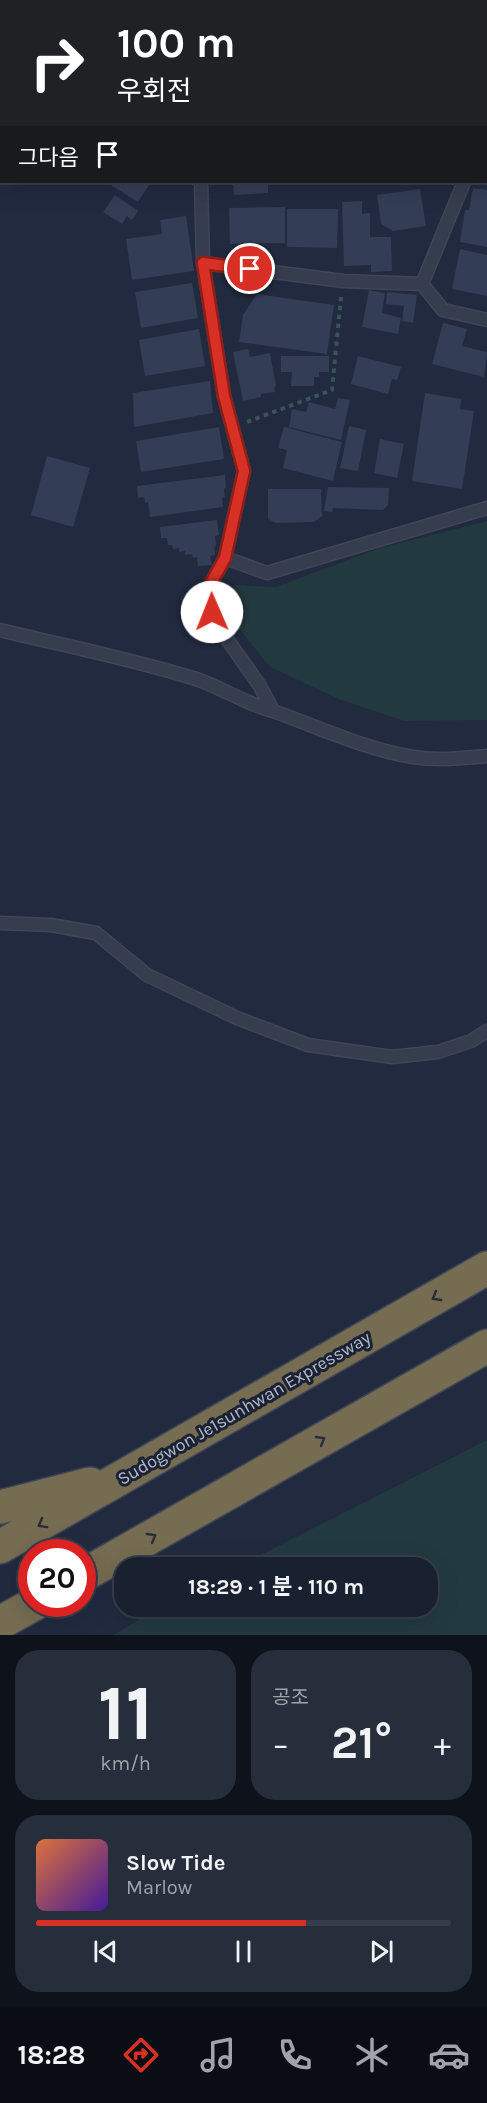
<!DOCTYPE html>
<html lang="ko">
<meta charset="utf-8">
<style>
body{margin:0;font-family:Karla,"Noto Sans KR",sans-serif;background:#262d3b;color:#f1f3f6;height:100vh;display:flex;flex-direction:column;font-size:22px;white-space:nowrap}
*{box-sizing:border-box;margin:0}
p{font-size:20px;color:#9fa3aa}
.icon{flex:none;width:33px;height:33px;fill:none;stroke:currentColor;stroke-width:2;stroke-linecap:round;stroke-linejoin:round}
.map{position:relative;height:1635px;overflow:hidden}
.side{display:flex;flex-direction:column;gap:15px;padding:15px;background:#0e121a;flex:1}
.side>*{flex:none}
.hud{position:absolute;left:0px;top:0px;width:488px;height:183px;box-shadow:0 6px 24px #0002,0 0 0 2px #373e4b;background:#202124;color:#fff;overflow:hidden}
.speed{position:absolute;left:18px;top:1539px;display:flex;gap:12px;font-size:30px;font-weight:700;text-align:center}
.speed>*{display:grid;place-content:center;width:78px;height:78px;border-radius:50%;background:#19202f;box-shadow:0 6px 24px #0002,0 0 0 2px #373e4b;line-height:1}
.speed .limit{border:9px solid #d22;background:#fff;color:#111}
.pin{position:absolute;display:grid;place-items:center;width:51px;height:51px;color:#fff;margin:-26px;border:3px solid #fff;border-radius:50%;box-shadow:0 2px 6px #0007}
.me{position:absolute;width:66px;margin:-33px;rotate:359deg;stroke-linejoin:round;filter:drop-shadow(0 0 4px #0008)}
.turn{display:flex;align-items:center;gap:21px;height:126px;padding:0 18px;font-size:27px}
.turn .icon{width:78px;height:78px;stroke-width:2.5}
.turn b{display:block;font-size:42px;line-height:51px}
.then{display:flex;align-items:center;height:57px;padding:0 18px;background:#0003;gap:12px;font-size:22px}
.big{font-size:45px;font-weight:700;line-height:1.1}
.side .card{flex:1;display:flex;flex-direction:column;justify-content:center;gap:9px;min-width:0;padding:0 21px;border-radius:24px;background:#262d3b}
.side .dial{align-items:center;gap:0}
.dial b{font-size:78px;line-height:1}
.song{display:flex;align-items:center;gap:18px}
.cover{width:72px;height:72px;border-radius:9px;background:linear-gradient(135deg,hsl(20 70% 55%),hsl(260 70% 35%))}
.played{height:6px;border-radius:3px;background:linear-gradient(90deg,#d93025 65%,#373e4b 65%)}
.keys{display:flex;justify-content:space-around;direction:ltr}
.heat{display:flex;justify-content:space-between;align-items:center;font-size:33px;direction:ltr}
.side .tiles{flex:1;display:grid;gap:15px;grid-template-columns:1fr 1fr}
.card:last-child{grid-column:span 2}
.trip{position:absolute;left:114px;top:1557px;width:324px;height:60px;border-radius:24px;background:#19202f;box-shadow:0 6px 24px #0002,0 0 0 2px #373e4b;font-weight:700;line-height:60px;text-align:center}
.tabs{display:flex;height:96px;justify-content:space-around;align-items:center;background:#0a0d13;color:#9fa3aa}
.tabs .icon{width:42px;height:42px}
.tabs .on{color:#d93025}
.tabs b{font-size:27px;color:#f1f3f6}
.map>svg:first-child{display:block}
</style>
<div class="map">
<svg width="487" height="1635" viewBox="0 0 487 1635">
<rect width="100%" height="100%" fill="#212a3f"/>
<path fill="#233940" d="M487,521v199l-83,1 -63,-21 -71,-33 -43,-53 -4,-19 13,-10 40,2 104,-39z
M487,1440v195h-374l47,-28 268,-1v-38l-191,-1z"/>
<path fill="#333d55" d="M106,182h45l-13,20z
M233,182h35v11l-34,2z
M473,188l14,2v57l-27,-5 5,-32h4z
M420,189l6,37 -33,5 -12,-7 -4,-29z
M115,195l23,16 -6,9 -5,-4 -5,8 -19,-12z
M362,201v13l8,-1v24h21l1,34 -21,1v-7l-27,1 -2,-64z
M285,207v36l-55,1 -1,-36z
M287,209h51l-1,39 -50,-1z
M186,216l8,55 -62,9 -6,-41 36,-5 -2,-14z
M460,249l27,6v41l-35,-7z
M192,283l6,35 -57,10 -6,-36z
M369,290l16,3 -3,20 19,5 -3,16 -36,-7z
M387,292l30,3 -4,28 -11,-2 2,-15 -18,-2z
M257,294l77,11 -7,49 -88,-12 4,-27z
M443,323l24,6 -5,17 25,6 -3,25 -52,-13z
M199,329l6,37 -60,10 -6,-36z
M248,349l2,8 20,-4 6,33 -2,1 1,5 -14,2v3l-18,4 -10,-49z
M281,356h48v16h-10v5h-5v9h-23l1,-14h-11z
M358,356l43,11 -4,13 -5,-1 -4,15 -37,-10z
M210,381l3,32 -79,14 -1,-34z
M425,393l36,6 -1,10 14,2 -12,78 -50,-8z
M338,398l12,2 -9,40 -52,-13 3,-18 14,3 3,-10 26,7z
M349,426l17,4 -8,41 -18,-3z
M219,427l5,32 -83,13 -5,-31z
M284,427l58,15 -9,39 -50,-13 4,-18 -9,-2z
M380,439l24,5 -7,34 -23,-5z
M47,456l43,12 -17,59 -42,-12z
M225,475l1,12 -2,2 1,8 -3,1 1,9 -73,10 -2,-15 -3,1 -1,-6 -6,1 -1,-12z
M328,487l61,1 -1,17 -5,5 -50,-2 -1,4 -8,-1z
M268,489h53l1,27 -8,6 -38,1 -8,-4z
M217,520l2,15 -4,1 1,10 -2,1 1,8 -5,1 2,9 -14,1 -1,-9 -4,1 -1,-4 -7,1v-4l-6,1v-4l-6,1 -1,-4h-4l-1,-7h-6l-1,-11z"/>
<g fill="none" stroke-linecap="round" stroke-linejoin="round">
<defs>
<path id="lane" d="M398,0l7,2
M54,2l5,-2
M211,2l1,-2
M486,18l1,1
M486,160h1
M203,263l140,18 79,3 42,-102
M422,284l21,26 44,10
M225,558l42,15 220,-65
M0,630c66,16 132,29 196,49 27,9 50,25 77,32l-13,-25 -31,-44 -17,-30 -2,-27 15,-27 19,-87 -20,-75 -21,-133 -2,-81
M273,711c45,16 92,38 140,46 25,4 50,1 74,-1
M0,923l51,2 45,8 51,42 90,43 71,27 84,12 46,-5 33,-11 16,-10"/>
<path id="highway" d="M0,1507l90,-23
M0,1547l487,-279
M82,1576l405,-230
M0,1623l34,-19"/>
</defs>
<use href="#lane" stroke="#3f4657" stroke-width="15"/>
<use href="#highway" stroke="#3e4556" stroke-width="36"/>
<path stroke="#3c5258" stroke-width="4" stroke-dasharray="4.5 4.5" stroke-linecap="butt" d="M247,422l85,-32 9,-93"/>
<use href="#lane" stroke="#363d4e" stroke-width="12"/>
<use href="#highway" stroke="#756c52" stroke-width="33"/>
</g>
<defs><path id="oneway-chevron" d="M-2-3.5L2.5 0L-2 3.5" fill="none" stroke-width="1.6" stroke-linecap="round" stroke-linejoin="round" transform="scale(1.5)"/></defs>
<g stroke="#282d38">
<use href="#oneway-chevron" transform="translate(436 1297) rotate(150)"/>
<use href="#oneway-chevron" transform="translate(321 1440) rotate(-30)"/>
<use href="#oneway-chevron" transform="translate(42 1524) rotate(151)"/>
<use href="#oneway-chevron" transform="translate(152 1537) rotate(-30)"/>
</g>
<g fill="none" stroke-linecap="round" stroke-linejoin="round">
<defs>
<path id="route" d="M212,612l-2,-27 15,-27 19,-87 -20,-75 -21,-133 47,6"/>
</defs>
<use href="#route" stroke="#8d1f18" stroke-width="15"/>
<use href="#route" stroke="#d93025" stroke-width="10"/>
</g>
<g text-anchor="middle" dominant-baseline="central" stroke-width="6" stroke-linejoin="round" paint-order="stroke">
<g font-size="18" fill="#b1b8ca" stroke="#1b2233">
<text transform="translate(244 1408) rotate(-30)">Sudogwon Je1sunhwan Expressway</text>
</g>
</g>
</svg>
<div class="speed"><div class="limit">20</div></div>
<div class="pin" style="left:250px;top:269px;background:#d93025"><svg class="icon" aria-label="arrive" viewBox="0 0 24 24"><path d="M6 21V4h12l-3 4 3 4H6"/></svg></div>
<svg class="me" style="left:212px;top:612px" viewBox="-20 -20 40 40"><circle r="19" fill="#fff"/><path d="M0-13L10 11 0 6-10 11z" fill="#d93025"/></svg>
<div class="trip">18:29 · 1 분 · 110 m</div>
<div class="hud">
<div class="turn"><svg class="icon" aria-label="right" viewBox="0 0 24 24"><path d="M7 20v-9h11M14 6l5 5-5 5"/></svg><div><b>100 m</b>우회전</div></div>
<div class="then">그다음<svg class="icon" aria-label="arrive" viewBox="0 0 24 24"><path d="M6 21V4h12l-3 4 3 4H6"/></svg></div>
</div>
</div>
<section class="side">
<div class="tiles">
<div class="card dial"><b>11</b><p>km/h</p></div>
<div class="card"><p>공조</p>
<div class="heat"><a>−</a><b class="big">21°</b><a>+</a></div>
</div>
<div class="card">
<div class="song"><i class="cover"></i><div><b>Slow Tide</b><p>Marlow</p></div></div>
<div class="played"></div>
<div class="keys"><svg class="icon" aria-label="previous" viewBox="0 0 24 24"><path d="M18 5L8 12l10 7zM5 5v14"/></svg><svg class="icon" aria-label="pause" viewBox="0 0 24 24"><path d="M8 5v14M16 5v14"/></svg><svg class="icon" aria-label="next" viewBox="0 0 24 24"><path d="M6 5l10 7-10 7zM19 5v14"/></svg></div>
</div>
</div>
</section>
<nav class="tabs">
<b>18:28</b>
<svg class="icon on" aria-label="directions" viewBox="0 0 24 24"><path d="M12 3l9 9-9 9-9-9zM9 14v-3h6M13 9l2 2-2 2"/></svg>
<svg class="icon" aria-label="music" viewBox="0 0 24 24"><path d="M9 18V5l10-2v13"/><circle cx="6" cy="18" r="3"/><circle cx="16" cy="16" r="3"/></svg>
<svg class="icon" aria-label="phone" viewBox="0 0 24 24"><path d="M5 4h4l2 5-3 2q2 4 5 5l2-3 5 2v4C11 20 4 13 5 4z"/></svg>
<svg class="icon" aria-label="climate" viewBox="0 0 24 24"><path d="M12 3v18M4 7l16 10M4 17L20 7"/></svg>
<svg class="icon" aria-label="car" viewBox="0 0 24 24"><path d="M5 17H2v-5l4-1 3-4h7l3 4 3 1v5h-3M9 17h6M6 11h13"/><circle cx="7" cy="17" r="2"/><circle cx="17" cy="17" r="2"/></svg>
</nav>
